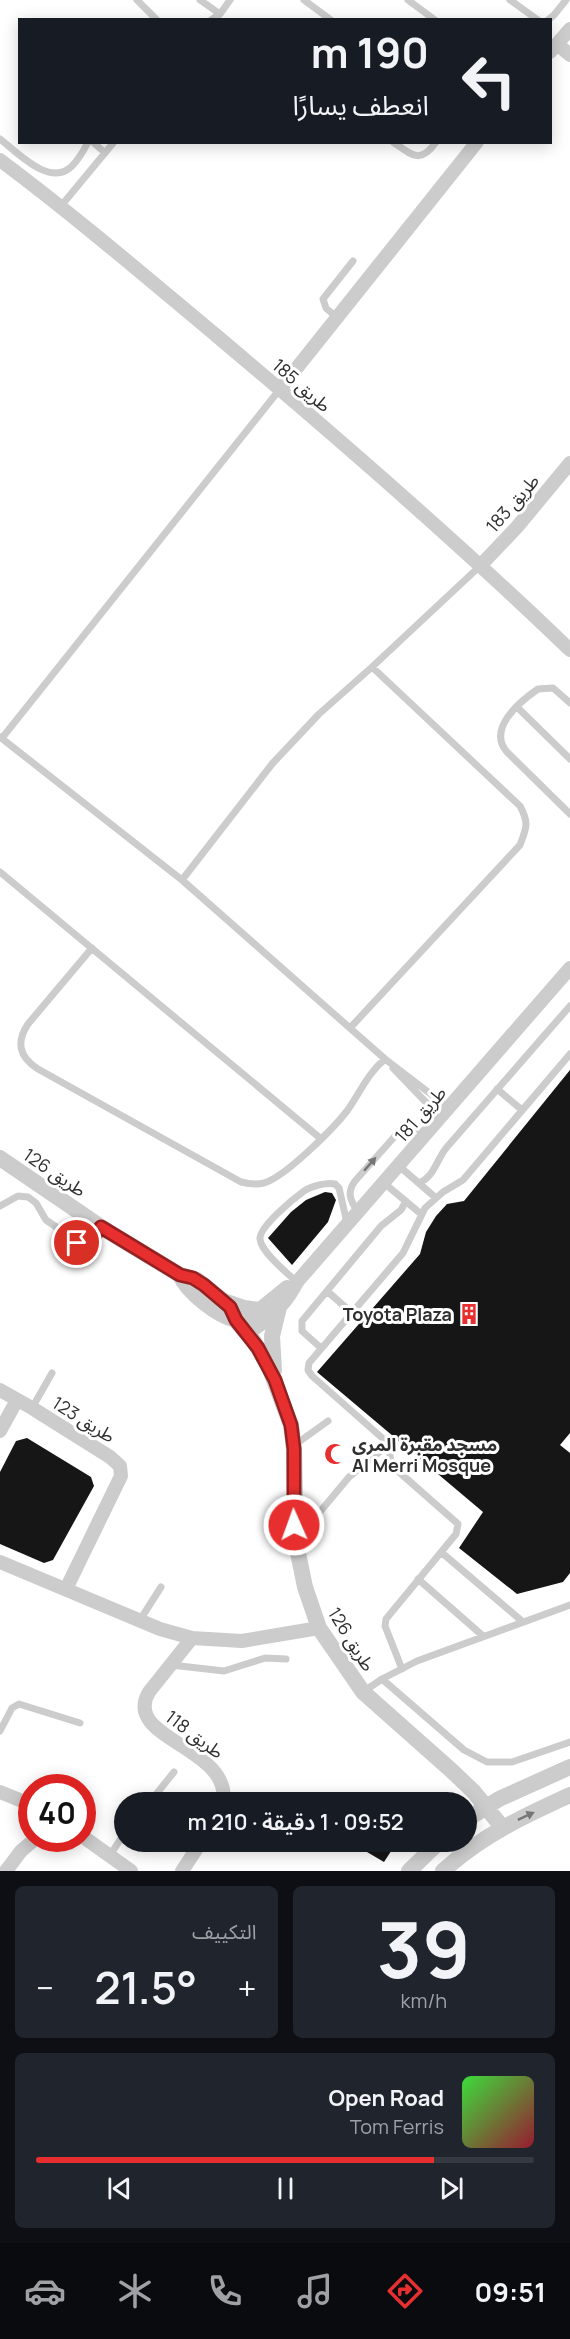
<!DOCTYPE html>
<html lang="ar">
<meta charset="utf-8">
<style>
body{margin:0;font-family:Manrope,"Noto Sans Arabic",sans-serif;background:#20242c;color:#f1f3f6;direction:rtl;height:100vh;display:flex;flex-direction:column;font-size:22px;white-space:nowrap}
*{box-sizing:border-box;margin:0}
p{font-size:20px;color:#9ea1a6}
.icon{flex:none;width:33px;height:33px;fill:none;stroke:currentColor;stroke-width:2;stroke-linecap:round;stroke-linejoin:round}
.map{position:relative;height:1871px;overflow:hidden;direction:ltr}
.panel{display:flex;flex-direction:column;gap:15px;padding:15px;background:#0d0f14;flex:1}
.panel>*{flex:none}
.top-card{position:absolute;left:18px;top:18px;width:534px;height:126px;border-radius:0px;box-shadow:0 3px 15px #0003;direction:rtl;background:#171b24;color:#f1f3f6;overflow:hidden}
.speed{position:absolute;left:18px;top:1774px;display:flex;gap:12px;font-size:30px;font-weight:700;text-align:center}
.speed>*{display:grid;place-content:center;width:78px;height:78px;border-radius:50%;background:#171b24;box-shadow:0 3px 15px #0003;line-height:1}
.speed .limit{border:9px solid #d22;background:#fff;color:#111}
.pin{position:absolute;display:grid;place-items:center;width:51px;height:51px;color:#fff;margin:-26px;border:3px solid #fff;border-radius:50%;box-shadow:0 2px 6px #0007}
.me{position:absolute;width:66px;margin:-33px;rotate:358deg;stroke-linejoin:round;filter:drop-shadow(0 0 4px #0008)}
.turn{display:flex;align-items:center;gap:21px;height:126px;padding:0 24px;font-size:27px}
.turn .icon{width:78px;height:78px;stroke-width:2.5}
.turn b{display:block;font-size:42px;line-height:51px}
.big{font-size:45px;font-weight:600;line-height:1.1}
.panel .tile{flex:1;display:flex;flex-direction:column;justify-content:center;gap:9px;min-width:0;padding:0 21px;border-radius:9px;background:#20242c}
.panel .dial{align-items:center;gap:0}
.dial b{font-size:78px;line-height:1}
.song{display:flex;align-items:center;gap:18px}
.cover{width:72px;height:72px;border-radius:9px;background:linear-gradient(135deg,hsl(120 70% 55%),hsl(350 70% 35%))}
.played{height:6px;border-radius:3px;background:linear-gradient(90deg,#e72f2f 80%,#363941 80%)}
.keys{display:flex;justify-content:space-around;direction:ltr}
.heat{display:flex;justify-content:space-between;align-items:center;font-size:33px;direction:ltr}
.panel .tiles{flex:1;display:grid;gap:15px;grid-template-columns:1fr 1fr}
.tile:last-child{grid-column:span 2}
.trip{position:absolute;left:114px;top:1792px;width:363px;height:60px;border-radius:30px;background:#171b24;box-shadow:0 3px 15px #0003;font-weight:600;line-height:60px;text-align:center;direction:rtl}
.menu{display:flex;height:96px;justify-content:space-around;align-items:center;background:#090b0e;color:#9ea1a6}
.menu .icon{width:42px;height:42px}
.menu .active{color:#e72f2f}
.menu b{font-size:27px;color:#f1f3f6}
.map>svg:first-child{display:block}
</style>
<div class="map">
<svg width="570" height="1871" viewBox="0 0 570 1871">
<rect width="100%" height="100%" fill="#fff"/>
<path fill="#161616" d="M570,1070v363l-10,12 10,8v120l-7,9 -46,12 -58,-46 24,-36 -166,-140 103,-118 6,-22 10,-16 11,-12 17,-3z
M325,1192l7,1 4,7 -8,22 -36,43 -24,-27 23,-26 15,-12z
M27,1438l64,39 3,9 -41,74 -9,3 -44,-19v-72l16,-31z
M350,1842h47l-13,20z"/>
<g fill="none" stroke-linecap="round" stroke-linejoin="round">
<path stroke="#ccc" stroke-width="7" d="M137,0l20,20
M200,0l20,14
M304,0l27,20
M408,0l27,20
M510,0l28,20
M211,20l9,-6 10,-14
M548,20l6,-5 12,-15
M0,139c17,13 50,49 72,27 7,-7 12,-16 16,-24
M93,142l12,11
M393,142c19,13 27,23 43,0
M61,206l53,-64
M336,317l-10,-9 -3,-9 30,-38
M570,703l-17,-15 -15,1c-19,13 -51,40 -31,63l63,62
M517,707l53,52
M0,737l182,143 203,179 64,49
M2,738l278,-349
M0,872l320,266
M182,880l90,-116 47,-50 53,-47
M92,948l-64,76c-12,18 -9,33 10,45l203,113c8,2 15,3 23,1 21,-6 69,-54 83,-72 13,-18 20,-37 38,-52
M350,1028l170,-183c7,-18 9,-22 0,-39l-148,-139 108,-101
M393,1068l48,50
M497,1089l25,21
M399,1166l37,32
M384,1183l37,31
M419,1183c16,-7 17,-23 28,-36l123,-141
M0,1206l18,-10 10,1 8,6 10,17 35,24 8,-2 12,-15
M358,1213c-7,-12 -12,-20 -3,-32l49,-55 8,-1 14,10
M297,1282c-10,-9 -36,-30 -37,-43 -1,-12 33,-40 44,-48 8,-5 23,-9 31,-7l4,4 8,35
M327,1291l25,22
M321,1348l-19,-17v-10l79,-95 20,-16 5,-9
M32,1408l20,-35
M296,1444l32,-23
M319,1513l30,-36 40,-33
M441,1552l82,70
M418,1579l65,57
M140,1620l21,-33
M171,1665l53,6 41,-13 21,1
M402,1669l-17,-43 1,-7 70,-85 2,-10 -67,-59 -2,-21 -77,-68 -4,-6 1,-7 94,-110 22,-45 18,-16 20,-12 107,-126
M382,1679l82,71 23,12h25l58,-20
M363,1692l19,-13 35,-18 153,-56
M0,1731l12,-23 7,-4 61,19
M149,1803l25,-31
M110,1855l14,-21"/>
<path stroke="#ccc" stroke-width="14" d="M557,44l13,11
M550,52l20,-23
M0,160c75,56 146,117 218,177 120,101 239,204 352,313
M280,389l197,-247
M480,566l37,-39 53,-64
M240,1325l47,-38
M248,1333c19,-12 39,-30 49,-51l273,-314
M0,1390l32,18 78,49 10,9 1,10 -55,113
M0,1431l17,-31
M0,1562l160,67 32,9 50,3 77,-13
M192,1638l-43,54c-28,47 84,55 74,111
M0,1792l32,13
M82,1836l49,35
M6,1871l15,-20 14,-12
M182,1871l19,-29"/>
<path stroke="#ccc" stroke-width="16" d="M0,1158l101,69 79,48 17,5 25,20 11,12 3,9 17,19 16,27 22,58 3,24 2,94 9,44 14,41 44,64 89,79 22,21 28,35
M180,1275c7,17 38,41 56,45
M224,1301l20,7 16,2
M274,1370l-2,-34 7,-29
M466,1820l33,-21 71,-32
M409,1871l30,-29
M443,1871c38,-35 81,-55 127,-76"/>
</g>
<defs><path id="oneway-solid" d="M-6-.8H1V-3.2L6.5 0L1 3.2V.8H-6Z" transform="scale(1.5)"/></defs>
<g fill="#767676">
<use href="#oneway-solid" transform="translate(370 1164) rotate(-49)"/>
<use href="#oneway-solid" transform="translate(526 1816) rotate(-25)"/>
</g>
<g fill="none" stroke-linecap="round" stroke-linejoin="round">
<defs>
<path id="route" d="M77,1243l12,-1 12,-15 79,48 13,3 11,7 26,22 6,13 22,28 17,32 16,45 3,24v76"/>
</defs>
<use href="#route" stroke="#961f1f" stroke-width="15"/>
<use href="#route" stroke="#e72f2f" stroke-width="10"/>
</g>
<defs>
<symbol id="building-bare" viewBox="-9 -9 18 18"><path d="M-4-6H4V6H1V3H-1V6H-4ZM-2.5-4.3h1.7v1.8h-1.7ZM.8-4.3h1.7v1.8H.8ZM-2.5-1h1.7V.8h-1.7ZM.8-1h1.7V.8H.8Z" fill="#e72f2f" stroke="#fff" stroke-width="2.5" paint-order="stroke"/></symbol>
<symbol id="mosque-bare" viewBox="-9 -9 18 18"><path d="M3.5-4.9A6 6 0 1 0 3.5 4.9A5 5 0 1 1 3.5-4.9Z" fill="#e72f2f" stroke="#fff" stroke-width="2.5" paint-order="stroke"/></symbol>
</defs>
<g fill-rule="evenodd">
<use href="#building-bare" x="454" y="1299" width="30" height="30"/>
<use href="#mosque-bare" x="320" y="1439" width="30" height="30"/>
</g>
<g text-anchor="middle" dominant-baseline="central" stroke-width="6" stroke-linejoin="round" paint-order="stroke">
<g font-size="18" fill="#2f2f2f" stroke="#fff">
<text transform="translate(302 385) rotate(41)">طريق 185</text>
<text transform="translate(512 503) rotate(-49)">طريق 183</text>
<text transform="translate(420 1114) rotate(-49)">طريق 181</text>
<text transform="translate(55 1172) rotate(34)">طريق 126</text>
<text transform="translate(84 1419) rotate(32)">طريق 123</text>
<text transform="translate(352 1639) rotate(58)">طريق 126</text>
<text transform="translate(195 1734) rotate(37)">طريق 118</text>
</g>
<g font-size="18" font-weight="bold" fill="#2f2f2f" stroke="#fff" text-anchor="end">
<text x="452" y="1314">Toyota Plaza</text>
<text x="352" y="1444" text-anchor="start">مسجد مقبرة المري<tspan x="352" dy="21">Al Merri Mosque</tspan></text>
</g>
</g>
</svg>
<div class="speed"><div class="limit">40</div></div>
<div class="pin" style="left:77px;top:1243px;background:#d93025"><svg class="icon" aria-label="arrive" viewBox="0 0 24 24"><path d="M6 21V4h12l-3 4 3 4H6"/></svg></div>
<svg class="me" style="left:294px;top:1525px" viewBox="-20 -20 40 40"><circle r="17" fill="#e72f2f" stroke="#fff" stroke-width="3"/><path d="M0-11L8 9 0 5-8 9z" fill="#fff"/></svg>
<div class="trip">09:52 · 1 دقيقة · 210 m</div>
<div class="top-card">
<div class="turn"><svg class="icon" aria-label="left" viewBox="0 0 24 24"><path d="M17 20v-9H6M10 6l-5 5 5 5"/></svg><div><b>190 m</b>انعطف يسارًا</div></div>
</div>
</div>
<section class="panel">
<div class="tiles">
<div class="tile dial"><b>39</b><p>km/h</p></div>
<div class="tile"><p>التكييف</p>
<div class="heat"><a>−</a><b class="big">21.5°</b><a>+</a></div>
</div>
<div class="tile">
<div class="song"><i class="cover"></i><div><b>Open Road</b><p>Tom Ferris</p></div></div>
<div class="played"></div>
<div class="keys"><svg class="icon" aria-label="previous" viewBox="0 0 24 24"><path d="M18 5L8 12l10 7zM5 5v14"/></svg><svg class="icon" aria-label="pause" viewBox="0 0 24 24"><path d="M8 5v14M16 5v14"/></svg><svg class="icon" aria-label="next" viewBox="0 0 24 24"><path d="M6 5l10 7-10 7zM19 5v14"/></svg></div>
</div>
</div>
</section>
<nav class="menu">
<b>09:51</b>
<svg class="icon active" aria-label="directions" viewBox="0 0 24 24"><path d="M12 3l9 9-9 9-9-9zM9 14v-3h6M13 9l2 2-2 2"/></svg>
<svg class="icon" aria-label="music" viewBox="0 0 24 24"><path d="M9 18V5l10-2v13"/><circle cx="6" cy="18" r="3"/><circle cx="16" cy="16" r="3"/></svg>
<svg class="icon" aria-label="phone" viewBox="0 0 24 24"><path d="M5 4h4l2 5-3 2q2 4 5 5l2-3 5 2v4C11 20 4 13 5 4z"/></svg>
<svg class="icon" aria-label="climate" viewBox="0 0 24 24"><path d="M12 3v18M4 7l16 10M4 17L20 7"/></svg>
<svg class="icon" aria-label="car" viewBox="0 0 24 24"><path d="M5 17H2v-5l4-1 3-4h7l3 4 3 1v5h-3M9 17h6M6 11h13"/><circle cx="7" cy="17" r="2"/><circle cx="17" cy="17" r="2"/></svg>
</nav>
